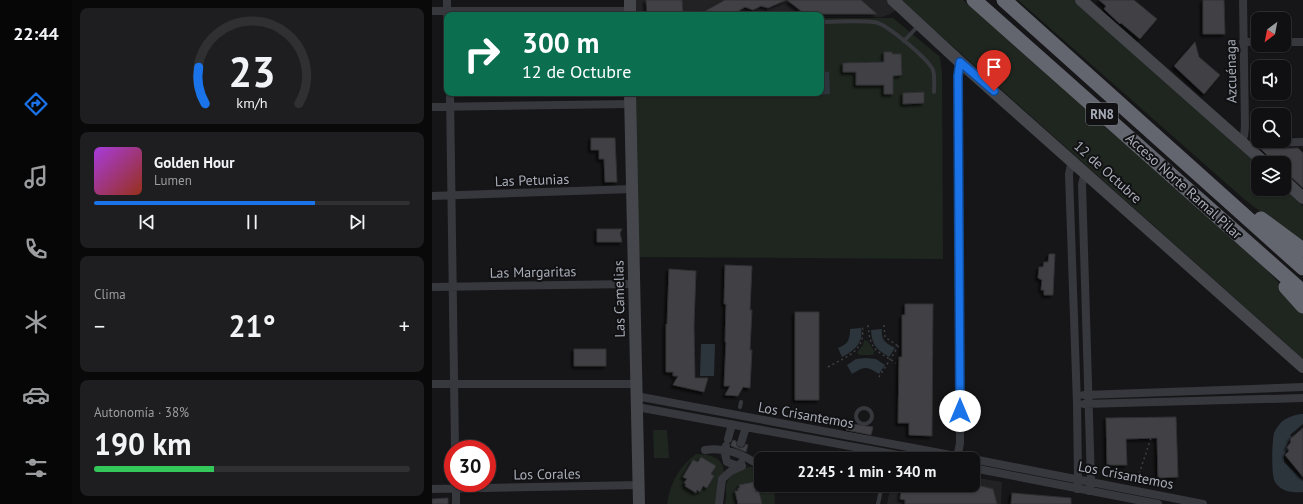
<!DOCTYPE html>
<html lang="es">
<meta charset="utf-8">
<style>
body{margin:0;font-family:"PT Sans",sans-serif;background:#1e1e20;color:#f1f3f6;height:100vh;display:flex;flex-direction:column;font-size:15px;white-space:nowrap}
*{box-sizing:border-box;margin:0}
p{font-size:13px;color:#9c9d9f}
.icon{flex:none;width:22px;height:22px;fill:none;stroke:currentColor;stroke-width:2;stroke-linecap:round;stroke-linejoin:round}
.map{position:relative;flex:1;overflow:hidden}
.panel{display:flex;flex-direction:column;gap:8px;padding:8px;background:#09090a;width:360px}
.panel>*{flex:none}
.guide{position:absolute;left:12px;top:12px;width:380px;height:84px;border-radius:8px;box-shadow:0 1px 3px #0004,0 0 0 1px #303032;background:#0b6e4f;color:#fff;overflow:hidden}
.needle{width:26px;rotate:212deg}
.buttons{position:absolute;left:819px;top:12px;display:grid;gap:8px}
.buttons a{display:grid;place-items:center;width:40px;height:40px;border-radius:8px;background:#101012;box-shadow:0 1px 3px #0004,0 0 0 1px #303032;font-size:20px}
.speed{position:absolute;left:12px;top:440px;display:flex;gap:8px;font-size:20px;font-weight:700;text-align:center}
.speed>*{display:grid;place-content:center;width:52px;height:52px;border-radius:50%;background:#101012;box-shadow:0 1px 3px #0004,0 0 0 1px #303032;line-height:1}
.speed .limit{border:6px solid #d22;background:#fff;color:#111}
.pin{position:absolute;display:grid;place-items:center;width:34px;height:34px;color:#fff;margin:-41px -17px;border-radius:50% 50% 50% 0;rotate:-45deg;box-shadow:0 0 4px #0007}
.pin .icon{rotate:45deg}
.me{position:absolute;width:44px;margin:-22px;rotate:0deg;stroke-linejoin:round;filter:drop-shadow(0 0 3px #0008)}
.turn{display:flex;align-items:center;gap:14px;height:84px;padding:0 12px;font-size:18px}
.turn .icon{width:52px;height:52px;stroke-width:2.5}
.turn b{display:block;font-size:28px;line-height:34px}
.big{font-size:30px;font-weight:800;line-height:1.1}
.panel .tile{flex:1;display:flex;flex-direction:column;justify-content:center;gap:6px;min-width:0;padding:0 14px;border-radius:8px;background:#1e1e20}
.panel .dial{align-items:center;gap:0}
.dial svg{height:104px;overflow:visible;fill:none;stroke:#303032;stroke-width:7;stroke-linecap:round;text-anchor:middle}
.dial text{fill:#f1f3f6;stroke:none}
.song{display:flex;align-items:center;gap:12px}
.cover{width:48px;height:48px;border-radius:6px;background:linear-gradient(135deg,hsl(280 70% 55%),hsl(10 70% 35%))}
.played{height:4px;border-radius:2px;background:linear-gradient(90deg,#1a73e8 70%,#303032 70%)}
.keys{display:flex;justify-content:space-around;direction:ltr}
.heat{display:flex;justify-content:space-between;align-items:center;font-size:22px;direction:ltr}
.charge{height:6px;border-radius:3px;background:linear-gradient(90deg,#34c759 38%,#303032 0)}
.trip{position:absolute;left:322px;top:452px;width:226px;height:40px;border-radius:8px;background:#101012;box-shadow:0 1px 3px #0004,0 0 0 1px #303032;font-weight:800;line-height:40px;text-align:center}
main{display:flex;flex:1;min-height:0}
.tab-bar{display:flex;flex-direction:column;width:72px;justify-content:space-around;align-items:center;background:#060607;color:#9c9d9f}
.tab-bar .icon{width:28px;height:28px}
.tab-bar .on{color:#1a73e8}
.tab-bar b{font-size:18px;color:#f1f3f6}
.map>svg:first-child{display:block}
</style>
<main>
<nav class="tab-bar">
<b>22:44</b>
<svg class="icon on" aria-label="directions" viewBox="0 0 24 24"><path d="M12 3l9 9-9 9-9-9zM9 14v-3h6M13 9l2 2-2 2"/></svg>
<svg class="icon" aria-label="music" viewBox="0 0 24 24"><path d="M9 18V5l10-2v13"/><circle cx="6" cy="18" r="3"/><circle cx="16" cy="16" r="3"/></svg>
<svg class="icon" aria-label="phone" viewBox="0 0 24 24"><path d="M5 4h4l2 5-3 2q2 4 5 5l2-3 5 2v4C11 20 4 13 5 4z"/></svg>
<svg class="icon" aria-label="climate" viewBox="0 0 24 24"><path d="M12 3v18M4 7l16 10M4 17L20 7"/></svg>
<svg class="icon" aria-label="car" viewBox="0 0 24 24"><path d="M5 17H2v-5l4-1 3-4h7l3 4 3 1v5h-3M9 17h6M6 11h13"/><circle cx="7" cy="17" r="2"/><circle cx="17" cy="17" r="2"/></svg>
<svg class="icon" aria-label="filters" viewBox="0 0 24 24"><path d="M4 7h16M4 17h16"/><circle cx="9" cy="7" r="2"/><circle cx="15" cy="17" r="2"/></svg>
</nav>
<section class="panel">
<div class="tile dial"><svg viewBox="0 0 100 80">
<path d="M14 69A42 42 0 1 1 86 69"/>
<path d="M14 69A42 42 0 0 1 9 41" stroke="#1a73e8"/>
<text x="50" y="56" font-size="32" font-weight="700">23</text>
<text x="50" y="72" font-size="11">km/h</text>
</svg></div>
<div class="tile">
<div class="song"><i class="cover"></i><div><b>Golden Hour</b><p>Lumen</p></div></div>
<div class="played"></div>
<div class="keys"><svg class="icon" aria-label="previous" viewBox="0 0 24 24"><path d="M18 5L8 12l10 7zM5 5v14"/></svg><svg class="icon" aria-label="pause" viewBox="0 0 24 24"><path d="M8 5v14M16 5v14"/></svg><svg class="icon" aria-label="next" viewBox="0 0 24 24"><path d="M6 5l10 7-10 7zM19 5v14"/></svg></div>
</div>
<div class="tile"><p>Clima</p>
<div class="heat"><a>−</a><b class="big">21°</b><a>+</a></div>
</div>
<div class="tile"><p>Autonomía · 38%</p><b class="big">190 km</b><div class="charge"></div></div>
</section>
<div class="map">
<svg width="871" height="504" viewBox="0 0 871 504">
<defs>
<filter id="shadow"><feDropShadow dx="-2.5" dy="2.5" stdDeviation="1" flood-color="#0009"/></filter>
</defs>
<rect width="100%" height="100%" fill="#161618"/>
<path fill="#222225" d="M200,0h255l10,9 -7,5 -8,3h-61v-2h-189z
M541,477l29,5 -1,22h-114l4,-19h82z"/>
<path fill="#1e261f" d="M469,0h62l300,266 40,43v50z
M586,0h57l183,165v24l26,-1 19,18v39l-59,-46z
M389,18h72l47,39 2,17 1,185 -305,-2 -4,-164h187z
M432,340l4,1 4,7 3,3 -2,4h-14l-2,-3 6,-7z
M221,430h14l2,28h-15z
M264,454c38,1 28,23 23,50h-52c3,-21 12,-37 29,-50z
M321,467l8,2v16h13l1,19h-50c4,-14 -5,-20 10,-31 6,-5 11,-6 18,-6z"/>
<path fill="#2c353c" d="M389,71l8,1 1,22 -13,1v-2h4z
M429,328c3,15 -7,23 -19,29l-4,-9c10,-4 12,-8 12,-19z
M450,329c-1,11 3,14 13,19l-6,9c-13,-8 -17,-12 -18,-27z
M269,344h14l-1,32h-14z
M434,358l10,1 9,6 -6,9c-13,-8 -14,-8 -27,0l-5,-9 9,-6z
M868,414h3v10l-13,11 2,2 -3,2 1,2 -4,5 2,4 -4,5v7l19,19v11c-10,1 -22,0 -28,-10 -4,-6 -3,-41 -1,-49 1,-2 3,-6 5,-8 5,-7 13,-9 21,-11z"/>
<path fill="#404145" stroke="#303034" filter="url(#shadow)" d="M214,0h36l1,14h-36z
M293,0h61l-18,8 -7,-2 -8,4 -8,-3 -10,6 -35,1z
M355,0h74l16,14h-72z
M667,0h35l23,19 -17,20 -19,-16 -1,1 -16,-15 2,-3z
M771,0h21l1,34h-22z
M763,42l4,15 21,18 -16,19 -30,-28z
M452,52h8v2h9l1,21 -9,1v18h-9v-9h-28v-13h-13v-9l41,-1z
M492,92v11l-21,1v-11z
M159,138h24l2,44h-12l-1,-23h-5v-9h-8z
M866,148l5,5v35l-14,-13 -5,-2v-10h-12l-2,-5 -9,-9z
M165,229h25l-2,4 2,9h-25z
M617,254h6l-2,41h-9v-5h-3l1,-10 -4,-2 1,-11h4l1,-5h4z
M293,265l27,1 -2,44h2l-2,40h2l-2,38 -7,-1 -5,9 -13,-1 5,-9h-6l2,-44h-1l1,-38h-2z
M237,269l27,2 -2,54 1,53h13l-4,14 -31,-7 5,-9h-5v-4h-7v-48h1z
M473,304h28l-1,132 -23,-1v-12h-11l1,-66h3v-42h3z
M363,312h24v88h-24z
M142,349h32v17h-32z
M744,417l2,60 -20,1 -1,-40 -31,1 1,26h-20l-1,-47z
M415,423l26,4 -2,8 -25,-5z
M871,428v49l-18,-22 4,-4 -2,-4 4,-5 -1,-3z
M301,440l3,1 1,5 3,2 4,-1 2,-3 2,1 -2,7 -15,-6v-2z
M269,457l15,9 -5,8 3,2 -7,12 -4,-2 -3,6 -3,-2 -1,3 -11,-7 1,-2 -2,-1 3,-4 -4,-2 10,-17 5,2z
M322,482l2,10 3,-1 3,13h-24l-3,-13h3v-3h2l-1,-3z
M541,484l20,5 4,15h-92v-4l-5,-1 2,-14z
M580,493l59,5v6h-60z
M16,498v6h-16v-5z"/>
<g fill="none" stroke-linecap="round" stroke-linejoin="round">
<path stroke="#3d3f44" stroke-width="1.5" stroke-dasharray="2 3" stroke-linecap="butt" d="M436,325c2,26 8,25 28,38
M452,325l1,12 13,9
M396,367c19,-11 39,-16 34,-42
M447,377l20,-32
M704,483l15,-45"/>
<path stroke="#37383d" stroke-width="4" d="M389,22c17,0 36,-2 53,0 12,1 54,37 59,48 2,7 1,15 1,22
M472,41l15,-16
M308,407l1,-5
M424 416a8 8 0 1 1 16 0a8 8 0 1 1-16 0Z
M446,504l4,-19"/>
<path stroke="#37383d" stroke-width="8" d="M15,0v15
M0,11h198
M811,42h15
M852,42h19
M18,93l5,356
M0,107l198,-3
M809,142l3,-6 1,-9 -2,-127
M818,150l3,-6 4,-1 46,-1
M640,160l-3,14 8,230 1,75 -1,10
M653,173l-3,11 9,298 -2,9
M0,196l200,-7
M0,287l202,-3
M0,384h204
M652,395l219,-8
M204,396l336,63
M652,404l219,-6
M205,407l283,52
M296,439l4,-15
M309,443l5,-16
M294,446l-1,8 2,8 11,4 3,-3
M273,450c21,-3 37,4 54,15
M525,459l3,-16 -2,-367 2,-14
M541,459l230,45
M541,468l185,36
M24,484v20
M0,489l207,-4
M287,504l3,-25 9,-8 11,-5"/>
<path stroke="#45474d" stroke-width="12" d="M198,0v15
M461,0l67,62 343,305
M649,0l184,163
M198,93l9,411
M852,180l19,18"/>
<path stroke="#63666e" stroke-width="15" d="M542,0l329,292
M572,0l299,268
M829,219l42,31
M854,287l17,19"/>
</g>
<g fill="none" stroke-linecap="round" stroke-linejoin="round">
<defs>
<path id="route" d="M528,411l-2,-335 2,-14 34,29"/>
</defs>
<use href="#route" stroke="#114b97" stroke-width="10"/>
<use href="#route" stroke="#1a73e8" stroke-width="7"/>
</g>
<g text-anchor="middle" dominant-baseline="central" stroke-width="4" stroke-linejoin="round" paint-order="stroke">
<rect fill="#111113" stroke="#7b7e86" stroke-width="1" x="654" y="103" width="32" height="22" rx="3"/>
<g font-size="13" font-weight="bold" fill="#a8adb8">
<text x="670" y="114">RN8</text>
</g>
<g font-size="14" fill="#a8adb8" stroke="#111113">
<text transform="translate(799 71) rotate(-91)">Azcuénaga</text>
<text transform="translate(676 172) rotate(42)">12 de Octubre</text>
<text transform="translate(100 180) rotate(-2)">Las Petunias</text>
<text transform="translate(752 186) rotate(42)">Acceso Norte Ramal Pilar</text>
<text transform="translate(101 272) rotate(-1)">Las Margaritas</text>
<text transform="translate(187 299) rotate(-91)">Las Camelias</text>
<text transform="translate(374 415) rotate(10)">Los Crisantemos</text>
<text transform="translate(115 474) rotate(-1)">Los Corales</text>
<text transform="translate(694 475) rotate(11)">Los Crisantemos</text>
</g>
</g>
</svg>
<div class="buttons">
<a><svg class="needle" viewBox="-14 -14 28 28"><path d="M0-13l5 13h-10z" fill="#e53935"/><path d="M0 13l5-13h-10z" fill="#9c9d9f"/></svg></a>
<a><svg class="icon" aria-label="sound" viewBox="0 0 24 24"><path d="M4 9h4l5-4v14l-5-4H4zM17 9q2 3 0 6"/></svg></a>
<a><svg class="icon" aria-label="search" viewBox="0 0 24 24"><circle cx="10" cy="10" r="6"/><path d="M15 15l6 6"/></svg></a>
<a><svg class="icon" aria-label="layers" viewBox="0 0 24 24"><path d="M12 4l9 5-9 5-9-5zM3 14l9 5 9-5"/></svg></a>
</div>
<div class="speed"><div class="limit">30</div></div>
<div class="pin" style="left:562px;top:91px;background:#d93025"><svg class="icon" aria-label="arrive" viewBox="0 0 24 24"><path d="M6 21V4h12l-3 4 3 4H6"/></svg></div>
<svg class="me" style="left:528px;top:411px" viewBox="-20 -20 40 40"><circle r="19" fill="#fff"/><path d="M0-13L10 11 0 6-10 11z" fill="#1a73e8"/></svg>
<div class="trip">22:45 · 1 min · 340 m</div>
<div class="guide">
<div class="turn"><svg class="icon" aria-label="right" viewBox="0 0 24 24"><path d="M7 20v-9h11M14 6l5 5-5 5"/></svg><div><b>300 m</b>12 de Octubre</div></div>
</div>
</div>
</main>
